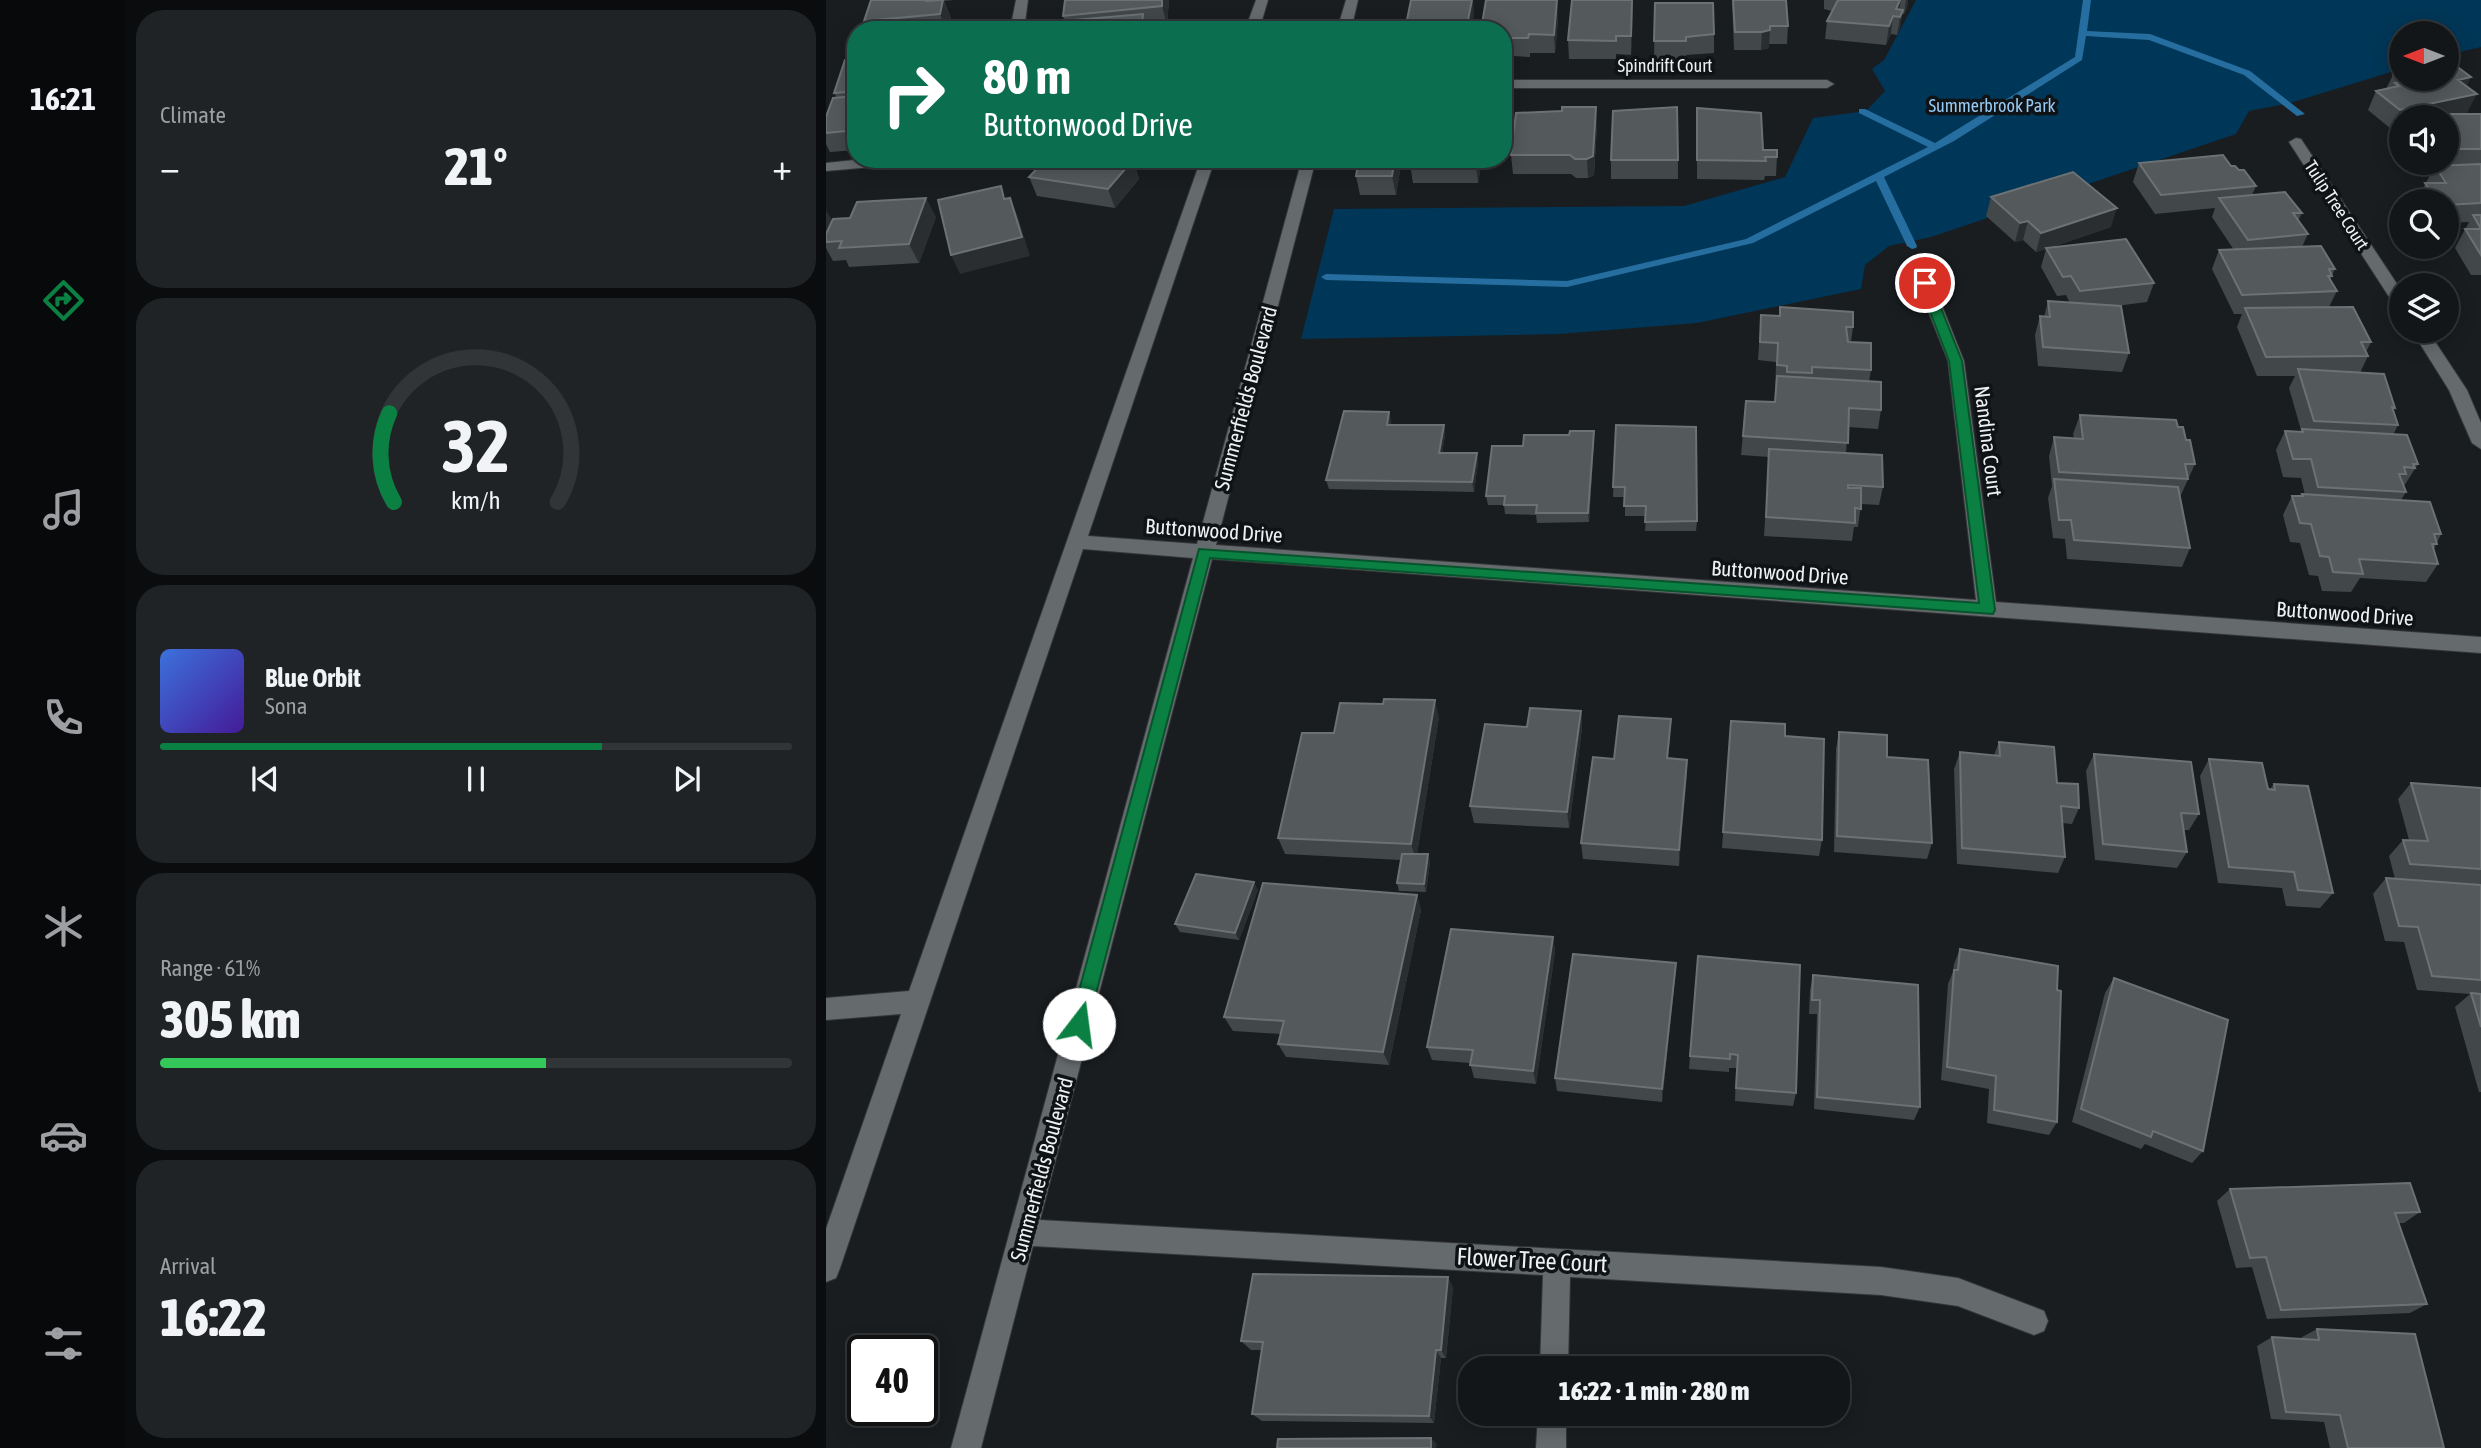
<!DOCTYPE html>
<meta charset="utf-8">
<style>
body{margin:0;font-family:"Asap Condensed",sans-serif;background:#202325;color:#f1f3f6;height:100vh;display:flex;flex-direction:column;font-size:26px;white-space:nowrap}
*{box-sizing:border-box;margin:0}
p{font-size:23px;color:#9d9fa2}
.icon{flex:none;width:38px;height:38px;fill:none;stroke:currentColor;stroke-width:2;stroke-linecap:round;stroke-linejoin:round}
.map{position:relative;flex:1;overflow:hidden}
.details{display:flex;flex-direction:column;gap:10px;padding:10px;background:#0a0c0d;width:700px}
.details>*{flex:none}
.hud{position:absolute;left:21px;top:21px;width:665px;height:147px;border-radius:28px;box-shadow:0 4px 18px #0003,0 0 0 2px #323537;background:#0b6e4f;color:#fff;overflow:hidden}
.needle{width:46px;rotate:270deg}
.buttons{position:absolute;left:1563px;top:21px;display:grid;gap:14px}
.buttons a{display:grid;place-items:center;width:70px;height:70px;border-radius:50%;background:#131618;box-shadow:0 4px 18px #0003,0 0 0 2px #323537;font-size:35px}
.speed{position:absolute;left:21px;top:1335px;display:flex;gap:14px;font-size:35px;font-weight:700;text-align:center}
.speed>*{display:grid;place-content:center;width:91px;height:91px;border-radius:50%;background:#131618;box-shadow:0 4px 18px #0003,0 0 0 2px #323537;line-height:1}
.speed .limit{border:4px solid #111;border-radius:10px;background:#fff;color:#111}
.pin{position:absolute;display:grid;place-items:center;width:60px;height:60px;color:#fff;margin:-30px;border:4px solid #fff;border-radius:50%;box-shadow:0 2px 7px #0007}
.me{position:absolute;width:77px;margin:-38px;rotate:15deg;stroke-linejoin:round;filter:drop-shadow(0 0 5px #0008)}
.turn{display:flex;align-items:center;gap:24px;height:147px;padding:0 21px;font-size:32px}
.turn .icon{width:91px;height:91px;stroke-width:2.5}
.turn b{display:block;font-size:49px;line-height:60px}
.big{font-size:52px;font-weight:800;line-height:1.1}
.details .tile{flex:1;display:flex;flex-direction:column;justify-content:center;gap:10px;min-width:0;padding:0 24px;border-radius:28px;background:#202325}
.details .dial{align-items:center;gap:0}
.dial svg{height:182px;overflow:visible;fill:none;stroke:#323537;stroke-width:7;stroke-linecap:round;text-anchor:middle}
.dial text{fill:#f1f3f6;stroke:none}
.song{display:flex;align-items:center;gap:21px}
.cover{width:84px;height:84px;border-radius:10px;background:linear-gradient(135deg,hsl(220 70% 55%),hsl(260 70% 35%))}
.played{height:7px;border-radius:4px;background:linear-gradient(90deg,#0b8043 70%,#323537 70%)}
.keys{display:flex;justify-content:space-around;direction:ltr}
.heat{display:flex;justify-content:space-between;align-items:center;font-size:38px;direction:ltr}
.charge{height:10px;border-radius:5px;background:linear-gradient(90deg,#34c759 61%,#323537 0)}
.trip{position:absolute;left:632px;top:1356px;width:392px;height:70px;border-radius:28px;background:#131618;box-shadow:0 4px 18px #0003,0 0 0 2px #323537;font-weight:800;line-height:70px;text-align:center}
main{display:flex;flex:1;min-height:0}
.tabs{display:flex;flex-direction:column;width:126px;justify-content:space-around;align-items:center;background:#08090a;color:#9d9fa2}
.tabs .icon{width:49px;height:49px}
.tabs .selected{color:#0b8043}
.tabs b{font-size:32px;color:#f1f3f6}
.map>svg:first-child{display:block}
</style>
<main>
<nav class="tabs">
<b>16:21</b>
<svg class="icon selected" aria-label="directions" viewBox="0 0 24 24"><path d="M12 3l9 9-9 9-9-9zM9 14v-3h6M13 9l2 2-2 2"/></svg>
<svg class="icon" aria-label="music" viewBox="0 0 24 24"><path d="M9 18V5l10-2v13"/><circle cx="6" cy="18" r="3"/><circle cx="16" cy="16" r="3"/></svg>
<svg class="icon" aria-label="phone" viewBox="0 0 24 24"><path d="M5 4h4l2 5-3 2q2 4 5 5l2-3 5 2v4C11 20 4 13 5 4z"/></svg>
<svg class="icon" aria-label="climate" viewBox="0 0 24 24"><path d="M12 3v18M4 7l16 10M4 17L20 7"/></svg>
<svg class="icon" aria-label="car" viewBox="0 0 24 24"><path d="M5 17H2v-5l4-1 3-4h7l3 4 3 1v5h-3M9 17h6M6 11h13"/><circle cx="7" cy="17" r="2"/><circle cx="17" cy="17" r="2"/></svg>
<svg class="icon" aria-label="filters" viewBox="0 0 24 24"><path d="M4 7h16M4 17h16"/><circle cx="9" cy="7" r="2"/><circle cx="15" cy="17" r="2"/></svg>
</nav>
<section class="details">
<div class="tile"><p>Climate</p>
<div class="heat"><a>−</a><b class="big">21°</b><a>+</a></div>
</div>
<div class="tile dial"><svg viewBox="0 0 100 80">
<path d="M14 69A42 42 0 1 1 86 69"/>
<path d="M14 69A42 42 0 0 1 12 30" stroke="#0b8043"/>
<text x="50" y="56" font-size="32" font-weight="700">32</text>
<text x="50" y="72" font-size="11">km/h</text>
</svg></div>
<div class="tile">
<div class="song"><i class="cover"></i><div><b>Blue Orbit</b><p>Sona</p></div></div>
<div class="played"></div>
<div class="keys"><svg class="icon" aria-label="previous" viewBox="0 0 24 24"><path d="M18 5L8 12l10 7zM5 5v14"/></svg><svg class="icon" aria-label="pause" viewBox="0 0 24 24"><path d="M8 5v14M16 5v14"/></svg><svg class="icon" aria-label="next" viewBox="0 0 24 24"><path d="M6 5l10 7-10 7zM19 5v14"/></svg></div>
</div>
<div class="tile"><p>Range · 61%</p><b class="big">305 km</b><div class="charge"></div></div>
<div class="tile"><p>Arrival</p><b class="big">16:22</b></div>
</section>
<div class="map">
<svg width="1655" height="1448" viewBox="0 0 1655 1448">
<rect width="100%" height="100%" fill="#191d20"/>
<path fill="#003657" d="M1090,0h565v47l-34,8 -1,-22h-45v36l-111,34 -41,8 -13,23 -305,103 -42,9 -24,19 -4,24 -164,34 -138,11 -258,5 33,-130 350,-3 101,-29 28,-59 53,-7 19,-20 -13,-22 12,-9z"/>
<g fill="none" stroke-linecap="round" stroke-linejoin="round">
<path fill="#266e9f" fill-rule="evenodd" d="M1257,0h8l-4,31 63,3 100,37 55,43 -8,2 -53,-41 -95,-35 -63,-4 -4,24 -128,81 -70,36 33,69 -1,2 -4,1 -5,-3 -31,-65 -123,62 -186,44 -241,-7 -5,-3 5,-3 241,7 179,-42 182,-92 -69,-34v-4h6l70,34 140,-86z"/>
<defs>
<path id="minor" d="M190,0h12l-4,30h-14z
M430,0h12l-9,30h-14z
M520,0h12l-7,30h-14z
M677,80h324l7,4 -7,4h-324z
M1470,138l5,1 100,151v17l-6,-1 -106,-164z
M38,159h61l-7,4 -92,8v-8z
M375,159h14l-127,377 109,8 105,-385h14l-100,386 760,55 -28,-239 -31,-78 8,-5 8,5 31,78 32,241 485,35v16l-1269,-94 -172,661 841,47 77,11 76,29 10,4 4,10 -4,10 -10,4 -76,-29 -77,-11 -311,-18 -2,91h-28l3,-93 -510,-29 -52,202h-30l242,-890 -110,-9 -243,719 -4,10 -10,4v-53l75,-215 -75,6v-22l83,-7z
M1586,331h16l39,59 14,33v26l-9,-6 -23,-53z
M712,1414h28v34h-30z"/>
</defs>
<use href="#minor" stroke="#343638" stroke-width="2"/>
<use href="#minor" fill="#656a6d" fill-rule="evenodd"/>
</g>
<path fill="#42474a" d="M45,0h83l-10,1 7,17 -3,12h-92l10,-5 -2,-4z
M239,0h104l-2,25 -9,1 1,4h-98l3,-10 -1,-4z
M807,0l-2,55 -15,-1v5h-47l-1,-19z
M906,0h54l2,26 -1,18h-18v4l-8,2h-27z
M998,0h84l-1,8 -3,6h-2l-2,14 -3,7 -6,-1 -5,11 -61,-6 2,-18 5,-10 -8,-2z
M829,3l59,31v19l-28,2 -1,4h-31z
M732,19l-3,34h-25v4l-17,-1v3h-10v-29z
M30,31v119l-26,2 -4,-8v-27l11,-19 -3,-5 15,-33 -2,-4z
M1567,75l74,11v27l-6,1h20v161h-10l-16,-27 14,-26 -23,1v-22h-30l18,-33 -18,-1 -3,-4h33v-46h-45l-10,12 -23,-19 8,-19 10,-2z
M871,108l66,42 14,7 -1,19h-11l-1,4 -67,-1z
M771,125l-3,50 -6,3h-12l-5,-4h-58l-2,-19z
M227,159h84v1h-4l6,19 -24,29 -78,-12 -8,-19 19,-12z
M533,159h43l-6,36h-36l-4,-19z
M585,159h71l-4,24h-65l-3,-19z
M785,160h67v19h-67z
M1313,163l92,3 8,4 17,16 -4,9 50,18 -4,8 10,13 -6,13 33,22 -5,11 7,11 -8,16 42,35 -5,10 2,4 -8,17 35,35 -2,3 5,14 -5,10 25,29 -14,22 2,6 -5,8 40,34 -7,15 4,15 -12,18 -66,-4 -9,14 -29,-1 -4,-15 -9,-1 -9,-32 -10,-1 -7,-27 9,-19h9l1,-2 3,1 -4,-17 -18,-1 -7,-27 9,-19 15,1 1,-2 -12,-42 6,-12h-38l-20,-49 5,-13h-8l-22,-45 7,-19h15l-22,-33 3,-9 -60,6 -22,-32z
M1165,197l120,30 -62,21 105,35 -7,19 -31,4 13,47 -7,19 -84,-6 -3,-31 5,-19 4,1 4,-16 22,2 -4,-8 -9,1 -16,-29 5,-18 -10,3 -13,-12 -8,2 -29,-26z
M110,217l-17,46 -70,4 -3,-7 -13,1 -7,-13v-6l6,-21z
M935,315l92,12 -2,15 20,28 -2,12 12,28 -3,19 -30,-2 -2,26 37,34 -4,18 -18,-1 -3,23h-4l-2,14 -88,-5 5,-79 -28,-2 5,-54 29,1 1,-40 -18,-2z
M563,412l2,9v4h53l1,10 -3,18 36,9 -4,30 -145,-3 -3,-9z
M1254,415l98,12 8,13 9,24 -15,33 10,51 -8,19 -115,-8 -2,-20 -12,-1 -5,-40 4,-12 -3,-30 5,-19 20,1 -1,-4z
M790,425l81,96 -1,10h-51l1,-15h-21v-19h-12z
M768,440l-5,82 -52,1 -1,-8 -31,-1 -1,-9h-16l-2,-9 37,-50z
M755,711l1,17 -13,100 -95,-5 -4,-17 57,-79z
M613,717l-22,137h11l2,8 -4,30 -27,-1 -2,-8 4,-23 -116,-6 -7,-16 56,-105z
M905,721l54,15 37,104 -3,16 -97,-8z
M1013,732l48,25 45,86 -5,16 -93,-7 2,-103z
M844,736l-2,23 19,1 -8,106 -96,-7 -2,-16 33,-84z
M1173,742l58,41 22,25 -7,16 -10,-1 3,34 -7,16 -101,-9 -3,-95 6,-17 34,3z
M1268,754l105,60 -10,16h-5l3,22 -10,16 -82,-8 -9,-89z
M1383,759l59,30h2l4,-5 59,109 -13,15 -34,-2 -4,-18 -64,-5 -18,-107z
M1585,783l70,5v304h-2l-24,-85 15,-13 -53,-4 -13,-48 -19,-1 -12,-47 13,-16 9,1 -6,-23 14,-16h6l-11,-41z
M432,890l-19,50 -59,-8 -5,-8z
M591,895l4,15 -32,155 -103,-8 -8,-13 3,-10 -48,-3 -9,-14z
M727,937l2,15 -19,132 -62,-6 -4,-15 -38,-3 -5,-13z
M1134,949l97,41v132l-8,13 -62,-12 2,-34 -48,-9 7,-96 5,-12 1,-8z
M872,956l98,137 -3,13 -58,-5 1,-33h-7v4l-40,-3z
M850,963l-1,15 -13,124 -105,-11 -2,-13z
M987,975l107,132 -6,13 -100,-11 3,-95h-8l1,-24z
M1288,978l89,173 -11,12 -47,-19 -4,5 -69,-27 33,-129z
M1404,1189l190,23 -16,11h-5l28,81 -17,9 -143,6 -15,-52 -16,1 -19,-67z
M627,1287l-7,71h-5l-7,65 -172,-2 -10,-7 10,-64h-11l-10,-9z
M1491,1329l127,119h-114l-6,-26 -53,-3 -14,-73 15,-9 30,2v-2z"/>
<path fill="#2a2e31" d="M117,0l8,18 -3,12h-2l-6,-16z
M336,0h7l-2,25 -5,-19z
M646,0h1l1,14 -2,16h-6z
M731,0l1,19 -3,34 -1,-18z
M806,0l1,14 -2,41v-19z
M1074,0h1l-2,13 -3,-4z
M1080,0h2l-1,8 -3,6z
M1077,10l-3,18 -3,7 3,-18z
M1067,16l-2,18 -5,11 3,-19z
M103,20l4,10h-7z
M944,30l-1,18 -8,2 1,-18z
M1645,77l-9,19 -4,-16z
M1651,94l-10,19 -21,4 -26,-3 -2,3h-17v10l-10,2 9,-19z
M770,107l1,18 -3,50 -6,3 -1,-19z
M569,159h7l-6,36 -4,-19z
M651,159h5l-4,24 -2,-19z
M307,160l6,19 -24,29 -7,-19z
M100,198l10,19 -17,46 -10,-19z
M184,198l8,19 12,39 -70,18 -9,-19z
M1291,208l-6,19 -75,25 5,-19z
M0,210l7,12 -7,16z
M1202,221l-5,19 -8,2 5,-19z
M563,412l2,9 -2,13 -2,-9z
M618,425l1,10 -4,27 -2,-9z
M768,431v9l-5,82 -1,-9z
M651,453l1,9 -4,30 -2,-10z
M609,700l4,17 -23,143 -5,-16z
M755,711l1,17 -13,100 -2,-16z
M845,719l-1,17 -3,39v-17z
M861,760v17l-8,89v-16z
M602,854l2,8 -4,30 -2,-8z
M428,882l4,8 -19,50 -4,-7z
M591,895l4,15 -32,155 -6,-13z
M727,937l2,15 -19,132 -3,-13z
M850,963l-1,15 -13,124v-13z
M622,1277l5,10 -7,71 -5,-8z
M610,1350l5,8 -7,65 -5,-7z
M605,1438l6,6 -1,4h-5z"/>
<path fill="#54595c" stroke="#6c7174" stroke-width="2" d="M45,0h55v1l17,-1 -3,14 -76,7z
M239,0h97v6l-99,10z
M585,0h61l-6,30h-61z
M660,0h71l-3,35 -25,-1 -1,4h-17v3h-8v-11h-22z
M746,0h60l-1,36h-15v5l-48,-1z
M907,0h53l2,26h-18v4l-8,2h-27z
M1012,0h62l-4,9 7,1 -3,7 -7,-1 -4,10 -62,-5z
M829,3h58l1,31 -28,3v4h-32z
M317,14l-1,10 15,-1v7h-96l2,-9z
M103,20l-3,10h-70l2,-4z
M30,31v24l-9,1z
M30,59v32l-22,2 11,-33z
M1633,68l12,9 -13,3 19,14 -77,16 -24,-19 23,-5 -4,-3 6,-1 -8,-7 1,-2 7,-2v8h45v-9z
M30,96v34l-30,3v-16l7,-19z
M736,107h34l-3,49 -6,3h-12l-5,-4h-59l5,-42 46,-2z
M851,107l1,53h-67l2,-49z
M871,108l64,5 2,37h14v7h-12l1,4 -69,-1z
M1594,114h61v35h-35v-32h-24z
M1397,155l8,11h4l4,4h5l12,16 -95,9 -22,-32z
M227,159h75l5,1 -25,29 -79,-12 12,-13 7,1z
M533,159h36l-3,17h-36z
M585,159h66l-1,5h-66z
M1655,164v39l-35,2v-4h-9l-12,-18h21l-11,-17z
M1247,172l44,36 -76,25 -13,-12 -8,2 -29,-26z
M175,186l3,13 6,-1 12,39 -71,18 -13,-55z
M1459,192l17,21h-9l15,21 -60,6 -29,-42z
M100,198l-17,46 -70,4 3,-7 -16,1v-8l7,-15 17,-1 7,-16z
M1647,215h8v40l-16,-26h16z
M1300,239l28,44 -74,8 -9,-15 -8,1 -17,-29z
M1495,246l14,23h-6l3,7h-4l9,15 -95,4 -23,-45z
M1222,301l73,5 8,47 -86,-6 -3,-31 10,1z
M954,307l73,5v15h-7l2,15 23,1v27l-59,-3v6l-25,-1v-6l-10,-1 1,-22 -18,-1 1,-27 19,1z
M1527,307l18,35h-10l7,14 -102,1 -21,-49z
M1472,369l86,5 11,34 -3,-1 6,18 -84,-4z
M951,376l104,6v28l-32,-2 -1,35 -105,-7 3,-35 29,1z
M518,411l45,1 -2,13h57l-5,28h38l-5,29 -146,-2z
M1254,415l96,5 2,7h5l3,13h4l5,24h-10l3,15 -129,-7 -5,-35 29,2z
M790,425l80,2 1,94 -52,1 1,-16h-22l1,-19h-12z
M1476,429l105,6 11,29h-5l2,4 -11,-1 2,7h-7l7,18 -88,-5 -7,-28h-18l-8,-28 18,1z
M744,431h24l-6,82h-52l1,-8h-33l1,-9h-19l6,-50h31l1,-11h45z
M943,449l113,6 1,32 -35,-2v3h13v21l-6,-1v15l-89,-6z
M1228,479l124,8 12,61 -116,-8 -3,-20h-12z
M1476,494l128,8 11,32h-7l3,10h-5l6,20 -79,-5 4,15 -30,-2 -4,-15 -9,-1 -9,-32 -11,-1 -8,-27h11z
M558,699l51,1 -24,144 -133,-6 24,-105h32l6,-30 43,1z
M704,708l51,3 -14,101 -97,-6 15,-82 42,3z
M793,716l52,3 -4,39 20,2 -8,90 -98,-7 12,-86 21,2z
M905,721l54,3v12l39,3 -2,101 -99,-8z
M1013,732l48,3v22l41,3 4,83 -95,-7z
M1173,742l55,5 3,36 21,1 1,24 -18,-2 4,51 -103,-9 -2,-96 40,4z
M1268,754l97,8 8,52 -18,-1 6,39 -84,-8z
M1383,759l53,4 6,26 7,1 -1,-6 34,2 25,107 -35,-3 -4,-18 -65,-5z
M1585,783l70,5v81l-71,-5 -7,-24 25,1z
M576,854h26l-4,30 -27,-1z
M370,874l58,8 -19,51 -60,-9z
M1560,878l95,7v95l-49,-4 -14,-49 -19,-1z
M437,883l154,12 -34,157 -105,-8 6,-23 -60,-4z
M625,929l102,8 -20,134 -63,-6 3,-15 -46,-3z
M1134,949l98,17 -1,24 4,1 -4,131 -63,-12 2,-34 -49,-9 7,-97h4z
M747,954l103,9 -14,126 -107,-11z
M872,956l102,9 -4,128 -60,-5 2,-33 -8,-1v5l-40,-3z
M987,975l105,10 2,122 -103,-10 3,-97h-8z
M1288,978l114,42 -25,131 -50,-20 -2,6 -70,-28z
M1645,993l10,1v33z
M1584,1183l10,29 -25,1 32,91 -146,6 -15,-53 -16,1 -20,-69z
M427,1274l195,3 -7,73h-5l-7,66 -177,-2 11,-72 -22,-1z
M1491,1329l98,5 29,114h-96l-8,-33 -54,-3 -14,-75 47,3z
M605,1438v10h-154l1,-9z"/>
<path fill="#0b8043" stroke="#07532c" stroke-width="2" d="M1099,280l6,3 31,78 33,249 -2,4 -783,-56 -122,466 -2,6 -7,3 -6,-3 -3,-6 129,-475 780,54 -30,-242 -30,-78z"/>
<g text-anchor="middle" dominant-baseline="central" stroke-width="7" stroke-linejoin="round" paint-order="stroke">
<g font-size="18" fill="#eef1f3" stroke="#101316">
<text x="839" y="65">Spindrift Court</text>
<text transform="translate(1511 205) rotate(57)">Tulip Tree Court</text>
</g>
<g font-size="18" fill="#96caf4" stroke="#101316">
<text x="1166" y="105">Summerbrook Park</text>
</g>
<g font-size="21" fill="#eef1f3" stroke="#101316">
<text transform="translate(419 398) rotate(-75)">Summerfields Boulevard</text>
<text transform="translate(1163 441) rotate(83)">Nandina Court</text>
<text transform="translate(388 530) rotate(4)">Buttonwood Drive</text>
<text transform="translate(954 572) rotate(4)">Buttonwood Drive</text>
<text transform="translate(1519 613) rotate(4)">Buttonwood Drive</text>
<text transform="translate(215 1169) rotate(-75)">Summerfields Boulevard</text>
</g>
<g font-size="24" fill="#eef1f3" stroke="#101316">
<text transform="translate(706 1260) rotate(3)">Flower Tree Court</text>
</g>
</g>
</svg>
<div class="buttons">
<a><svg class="needle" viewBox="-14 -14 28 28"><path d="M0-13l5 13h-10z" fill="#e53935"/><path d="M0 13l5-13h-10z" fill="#9d9fa2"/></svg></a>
<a><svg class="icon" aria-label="sound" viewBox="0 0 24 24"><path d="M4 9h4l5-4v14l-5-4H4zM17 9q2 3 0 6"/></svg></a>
<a><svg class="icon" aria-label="search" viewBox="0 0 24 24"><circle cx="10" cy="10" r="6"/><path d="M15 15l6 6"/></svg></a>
<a><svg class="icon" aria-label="layers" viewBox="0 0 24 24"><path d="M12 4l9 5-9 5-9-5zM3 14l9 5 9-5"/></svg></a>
</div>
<div class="speed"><div class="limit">40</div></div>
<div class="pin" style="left:1099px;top:283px;background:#d93025"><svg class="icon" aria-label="arrive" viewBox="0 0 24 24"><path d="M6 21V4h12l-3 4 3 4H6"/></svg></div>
<svg class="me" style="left:253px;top:1024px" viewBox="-20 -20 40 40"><circle r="19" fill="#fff"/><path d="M0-13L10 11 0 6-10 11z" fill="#0b8043"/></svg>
<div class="trip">16:22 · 1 min · 280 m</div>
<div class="hud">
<div class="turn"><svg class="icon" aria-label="right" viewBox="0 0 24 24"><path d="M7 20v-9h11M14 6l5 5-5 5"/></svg><div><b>80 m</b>Buttonwood Drive</div></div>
</div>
</div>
</main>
